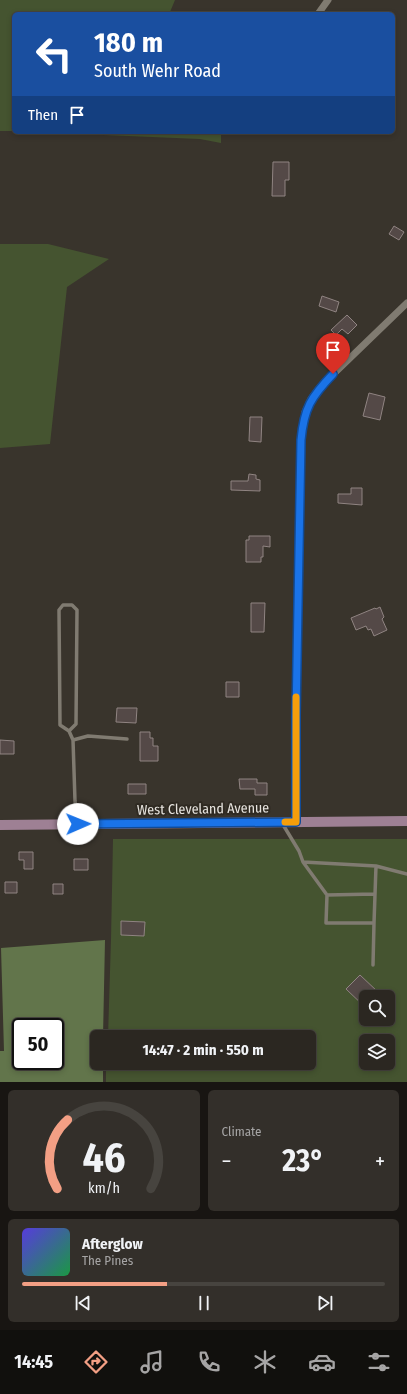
<!DOCTYPE html>
<meta charset="utf-8">
<style>
body{margin:0;font-family:"Fira Sans Condensed",sans-serif;background:#332f2a;color:#f1f3f6;height:100vh;display:flex;flex-direction:column;font-size:15px;white-space:nowrap}
*{box-sizing:border-box;margin:0}
p{font-size:13px;color:#a6a5a5}
.icon{flex:none;width:22px;height:22px;fill:none;stroke:currentColor;stroke-width:2;stroke-linecap:round;stroke-linejoin:round}
.map{position:relative;height:1082px;overflow:hidden}
.sheet{display:flex;flex-direction:column;gap:8px;padding:8px;background:#181512;flex:1}
.sheet>*{flex:none}
.top-card{position:absolute;left:12px;top:12px;width:383px;height:122px;border-radius:6px;box-shadow:0 2px 6px #0003,0 0 0 1px #47443f;background:#1a4fa0;color:#fff;overflow:hidden}
.fabs{position:absolute;left:359px;top:990px;display:grid;gap:8px}
.fabs a{display:grid;place-items:center;width:36px;height:36px;border-radius:6px;background:#2b2721;box-shadow:0 2px 6px #0003,0 0 0 1px #47443f;font-size:20px}
.speed{position:absolute;left:12px;top:1018px;display:flex;gap:8px;font-size:20px;font-weight:700;text-align:center}
.speed>*{display:grid;place-content:center;width:52px;height:52px;border-radius:50%;background:#2b2721;box-shadow:0 2px 6px #0003,0 0 0 1px #47443f;line-height:1}
.speed .limit{border:2px solid #111;border-radius:6px;background:#fff;color:#111}
.pin{position:absolute;display:grid;place-items:center;width:34px;height:34px;color:#fff;margin:-41px -17px;border-radius:50% 50% 50% 0;rotate:-45deg;box-shadow:0 0 4px #0007}
.pin .icon{rotate:45deg}
.me{position:absolute;width:44px;margin:-22px;rotate:89deg;stroke-linejoin:round;filter:drop-shadow(0 0 3px #0008)}
.turn{display:flex;align-items:center;gap:14px;height:84px;padding:0 16px;font-size:18px}
.turn .icon{width:52px;height:52px;stroke-width:2.5}
.turn b{display:block;font-size:28px;line-height:34px}
.then{display:flex;align-items:center;height:38px;padding:0 16px;background:#0003;gap:8px;font-size:15px}
.big{font-size:30px;font-weight:700;line-height:1.1}
.sheet .tile{flex:1;display:flex;flex-direction:column;justify-content:center;gap:6px;min-width:0;padding:0 14px;border-radius:6px;background:#332f2a}
.sheet .dial{align-items:center;gap:0}
.dial svg{height:104px;overflow:visible;fill:none;stroke:#47443f;stroke-width:7;stroke-linecap:round;text-anchor:middle}
.dial text{fill:#f1f3f6;stroke:none}
.song{display:flex;align-items:center;gap:12px}
.cover{width:48px;height:48px;border-radius:6px;background:linear-gradient(135deg,hsl(250 70% 55%),hsl(140 70% 35%))}
.played{height:4px;border-radius:2px;background:linear-gradient(90deg,#f39f84 40%,#47443f 40%)}
.keys{display:flex;justify-content:space-around;direction:ltr}
.heat{display:flex;justify-content:space-between;align-items:center;font-size:22px;direction:ltr}
.sheet .tiles{flex:1;display:grid;gap:8px;grid-template-columns:1fr 1fr}
.tile:last-child{grid-column:span 2}
.trip{position:absolute;left:90px;top:1030px;width:226px;height:40px;border-radius:6px;background:#2b2721;box-shadow:0 2px 6px #0003,0 0 0 1px #47443f;font-weight:700;line-height:40px;text-align:center}
.tab-bar{display:flex;height:64px;justify-content:space-around;align-items:center;background:#11100d;color:#a6a5a5}
.tab-bar .icon{width:28px;height:28px}
.tab-bar .current{color:#f39f84}
.tab-bar b{font-size:18px;color:#f1f3f6}
.map>svg:first-child{display:block}
</style>
<div class="map">
<svg width="407" height="1082" viewBox="0 0 407 1082">
<rect width="100%" height="100%" fill="#39342c"/>
<path fill="#455430" fill-rule="evenodd" d="M0,0h175l-5,12 -47,2h-109v117h-14z
M31,132h190v11l-21,-4z
M0,244h48l61,15 -42,28 -17,157 -50,4z
M113,839h294v243h-301v-19h203v-26h-201l3,-98zM366,997h22v22h-22zM366,1041h22v22h-22z"/>
<path fill="#62754b" fill-rule="evenodd" d="M105,940l-2,97h-6v26h6v19h-103v-31h4l-3,-103zM21,1027h34v34h-34z"/>
<path fill="#544947" stroke="#908482" d="M273,162h16v18h-4v16h-13z
M394,226l10,6 -5,8 -10,-6z
M322,296l17,6 -3,10 -17,-6z
M347,315l10,10 -9,9 -6,-5 -6,6 -5,-5z
M369,393l16,4 -5,23 -17,-4z
M250,417h12l-1,25 -12,-1z
M249,474l7,1v4l4,1v11l-29,-1v-9h17z
M351,488h11v17l-24,-2v-9h13z
M249,536h21v11l-7,-1v11h-2v5h-15v-22h3z
M251,603h14l-1,29h-13z
M380,607l4,10 -2,2 5,11 -13,6 -3,-7 -3,1 -2,-4 -10,4 -5,-12 24,-10 1,1z
M226,682h13v15h-13z
M117,708h20l-1,15 -20,-1z
M140,732h10v6h3v8h5v15h-18z
M0,740l14,1v13h-14z
M239,779h18v4h10v12h-12v-6h-15z
M128,784h18v10h-18z
M19,852h14v17h-9v-9h-5z
M74,859h14v11h-14z
M5,882h12v11h-12z
M53,884h10v10h-10z
M121,921l24,1 -1,14 -23,-1z
M360,975l18,17 -4,5h-8v11l-20,-19z"/>
<g fill="none" stroke-linecap="round" stroke-linejoin="round">
<path stroke="#807b71" stroke-width="3.5" d="M69,731l7,-7 1,-114 -5,-5h-9l-4,5 1,115 9,6 4,9
M78,823l-3,-22 -2,-61 15,-4 39,3
M282,823l17,28 4,11 24,33 -1,28h48l-1,42
M303,862l73,4 -2,57
M376,866l31,8
M327,895l48,-1"/>
<path stroke="#807b71" stroke-width="7" d="M318,14l10,-14
M295,822v-76l6,-306 4,-28 6,-13 10,-13 86,-83"/>
<path stroke="#9e8094" stroke-width="10" d="M0,825l407,-4"/>
</g>
<g fill="none" stroke-linecap="round" stroke-linejoin="round">
<defs>
<path id="route" d="M78,824l218,-2v-106l5,-276c3,-32 10,-43 32,-66"/>
</defs>
<use href="#route" stroke="#114b97" stroke-width="10"/>
<use href="#route" stroke="#1a73e8" stroke-width="7"/>
<path stroke="#f59e0b" stroke-width="7" d="M285,822h11v-125"/>
</g>
<g text-anchor="middle" dominant-baseline="central" stroke-width="4" stroke-linejoin="round" paint-order="stroke">
<g font-size="14" fill="#e6e3de" stroke="#2f2a22">
<text transform="translate(203 809) rotate(-1)">West Cleveland Avenue</text>
</g>
</g>
</svg>
<div class="fabs">
<a><svg class="icon" aria-label="search" viewBox="0 0 24 24"><circle cx="10" cy="10" r="6"/><path d="M15 15l6 6"/></svg></a>
<a><svg class="icon" aria-label="layers" viewBox="0 0 24 24"><path d="M12 4l9 5-9 5-9-5zM3 14l9 5 9-5"/></svg></a>
</div>
<div class="speed"><div class="limit">50</div></div>
<div class="pin" style="left:333px;top:374px;background:#d93025"><svg class="icon" aria-label="arrive" viewBox="0 0 24 24"><path d="M6 21V4h12l-3 4 3 4H6"/></svg></div>
<svg class="me" style="left:78px;top:824px" viewBox="-20 -20 40 40"><circle r="19" fill="#fff"/><path d="M0-13L10 11 0 6-10 11z" fill="#1a73e8"/></svg>
<div class="trip">14:47 · 2 min · 550 m</div>
<div class="top-card">
<div class="turn"><svg class="icon" aria-label="left" viewBox="0 0 24 24"><path d="M17 20v-9H6M10 6l-5 5 5 5"/></svg><div><b>180 m</b>South Wehr Road</div></div>
<div class="then">Then<svg class="icon" aria-label="arrive" viewBox="0 0 24 24"><path d="M6 21V4h12l-3 4 3 4H6"/></svg></div>
</div>
</div>
<section class="sheet">
<div class="tiles">
<div class="tile dial"><svg viewBox="0 0 100 80">
<path d="M14 69A42 42 0 1 1 86 69"/>
<path d="M14 69A42 42 0 0 1 22 16" stroke="#f39f84"/>
<text x="50" y="56" font-size="32" font-weight="700">46</text>
<text x="50" y="72" font-size="11">km/h</text>
</svg></div>
<div class="tile"><p>Climate</p>
<div class="heat"><a>−</a><b class="big">23°</b><a>+</a></div>
</div>
<div class="tile">
<div class="song"><i class="cover"></i><div><b>Afterglow</b><p>The Pines</p></div></div>
<div class="played"></div>
<div class="keys"><svg class="icon" aria-label="previous" viewBox="0 0 24 24"><path d="M18 5L8 12l10 7zM5 5v14"/></svg><svg class="icon" aria-label="pause" viewBox="0 0 24 24"><path d="M8 5v14M16 5v14"/></svg><svg class="icon" aria-label="next" viewBox="0 0 24 24"><path d="M6 5l10 7-10 7zM19 5v14"/></svg></div>
</div>
</div>
</section>
<nav class="tab-bar">
<b>14:45</b>
<svg class="icon current" aria-label="directions" viewBox="0 0 24 24"><path d="M12 3l9 9-9 9-9-9zM9 14v-3h6M13 9l2 2-2 2"/></svg>
<svg class="icon" aria-label="music" viewBox="0 0 24 24"><path d="M9 18V5l10-2v13"/><circle cx="6" cy="18" r="3"/><circle cx="16" cy="16" r="3"/></svg>
<svg class="icon" aria-label="phone" viewBox="0 0 24 24"><path d="M5 4h4l2 5-3 2q2 4 5 5l2-3 5 2v4C11 20 4 13 5 4z"/></svg>
<svg class="icon" aria-label="climate" viewBox="0 0 24 24"><path d="M12 3v18M4 7l16 10M4 17L20 7"/></svg>
<svg class="icon" aria-label="car" viewBox="0 0 24 24"><path d="M5 17H2v-5l4-1 3-4h7l3 4 3 1v5h-3M9 17h6M6 11h13"/><circle cx="7" cy="17" r="2"/><circle cx="17" cy="17" r="2"/></svg>
<svg class="icon" aria-label="filters" viewBox="0 0 24 24"><path d="M4 7h16M4 17h16"/><circle cx="9" cy="7" r="2"/><circle cx="15" cy="17" r="2"/></svg>
</nav>
